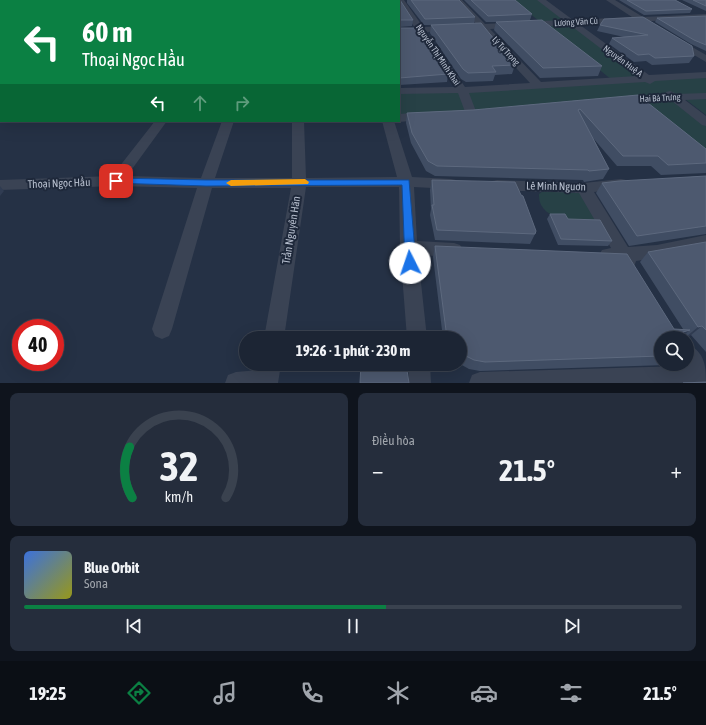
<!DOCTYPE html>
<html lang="vi">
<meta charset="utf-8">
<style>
body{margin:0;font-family:"Asap Condensed",sans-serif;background:#252d3c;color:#f1f3f6;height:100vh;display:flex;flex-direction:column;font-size:15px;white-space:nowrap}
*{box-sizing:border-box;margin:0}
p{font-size:13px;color:#a0a5ac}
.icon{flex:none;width:22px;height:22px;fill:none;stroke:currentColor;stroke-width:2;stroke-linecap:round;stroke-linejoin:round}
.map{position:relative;height:383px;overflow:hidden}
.panel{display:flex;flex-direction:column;gap:10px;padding:10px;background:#0f141d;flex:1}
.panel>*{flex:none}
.banner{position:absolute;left:0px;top:0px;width:400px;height:122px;box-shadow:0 4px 16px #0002,0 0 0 1px #3a424f;background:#0b8043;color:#fff;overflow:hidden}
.buttons{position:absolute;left:654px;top:331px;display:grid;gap:8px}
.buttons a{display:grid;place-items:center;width:40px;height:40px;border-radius:50%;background:#1c2534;box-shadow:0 4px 16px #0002,0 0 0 1px #3a424f;font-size:20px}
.speed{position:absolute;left:12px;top:319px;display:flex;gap:8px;font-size:20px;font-weight:700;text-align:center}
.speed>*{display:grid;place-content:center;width:52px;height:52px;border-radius:50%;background:#1c2534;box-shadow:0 4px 16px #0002,0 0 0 1px #3a424f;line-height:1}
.speed .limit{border:6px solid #d22;background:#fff;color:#111}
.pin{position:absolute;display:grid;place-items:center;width:34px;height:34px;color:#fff;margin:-17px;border-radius:8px;box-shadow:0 2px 6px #0006}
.me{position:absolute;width:44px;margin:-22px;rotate:356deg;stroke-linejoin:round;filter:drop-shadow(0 0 3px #0008)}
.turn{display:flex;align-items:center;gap:14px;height:84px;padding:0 16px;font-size:18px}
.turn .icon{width:52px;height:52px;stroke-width:2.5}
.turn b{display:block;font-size:28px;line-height:34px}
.lanes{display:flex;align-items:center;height:38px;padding:0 16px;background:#0003;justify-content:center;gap:20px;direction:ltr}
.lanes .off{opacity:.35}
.big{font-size:30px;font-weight:700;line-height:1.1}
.panel .widget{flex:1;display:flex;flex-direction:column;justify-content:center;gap:6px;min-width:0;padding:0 14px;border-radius:8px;background:#252d3c}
.panel .dial{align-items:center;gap:0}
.dial svg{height:104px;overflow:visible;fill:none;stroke:#3a424f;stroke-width:7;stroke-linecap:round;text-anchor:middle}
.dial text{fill:#f1f3f6;stroke:none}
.song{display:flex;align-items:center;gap:12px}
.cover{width:48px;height:48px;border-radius:6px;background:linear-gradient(135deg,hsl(220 70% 55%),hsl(60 70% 35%))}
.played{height:4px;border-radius:2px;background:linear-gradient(90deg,#0b8043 55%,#3a424f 55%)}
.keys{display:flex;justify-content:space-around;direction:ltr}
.heat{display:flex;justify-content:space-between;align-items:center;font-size:22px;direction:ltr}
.panel .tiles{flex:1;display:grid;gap:10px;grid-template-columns:1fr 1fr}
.widget:last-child{grid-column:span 2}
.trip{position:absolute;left:239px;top:331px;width:228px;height:40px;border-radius:20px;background:#1c2534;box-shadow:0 4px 16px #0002,0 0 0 1px #3a424f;font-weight:700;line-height:40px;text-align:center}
.tab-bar{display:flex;height:64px;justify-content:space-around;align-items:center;background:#0b0f15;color:#a0a5ac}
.tab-bar .icon{width:28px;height:28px}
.tab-bar .active{color:#0b8043}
.tab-bar b{font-size:18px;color:#f1f3f6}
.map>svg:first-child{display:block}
</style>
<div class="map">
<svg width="706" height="383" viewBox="0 0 706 383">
<rect width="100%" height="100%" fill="#253145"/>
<path fill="#274146" d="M513,0h28l105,79 60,-4v20l-32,2 32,27v33l-71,-58 -236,19v-27l213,-11z
M706,98v17l-21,-16z
M543,191l39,2 20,33c-20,-3 -65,-4 -63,-32z"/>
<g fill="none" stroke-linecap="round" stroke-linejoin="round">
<path fill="#3a4354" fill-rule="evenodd" d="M126,0h8l-9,1z
M227,0h8v1h-8z
M342,0h8v1h-8z
M396,0h8l19,27 54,-2 -23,-25h8l23,24 78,-4 -26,-20h9l27,20 59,-3 -26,-17h9l28,17 63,-3v4l-126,7 69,50 57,-3v6l-51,3 -5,3 -5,-2 -176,11 8,21 -2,3h-8l-9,-24 -59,1v-6l55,-1 -36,-54 -19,1v-6h16l-16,-24v-3zM570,25l67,51 -96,6 -51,-53zM481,30l49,53 -65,4 -38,-55z
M675,37l31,18v7l-34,-20 -2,-2z
M670,91l7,3 29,-1v6l-21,1 21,16v10l-4,-1 -30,-24 -49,2 -4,-1 -2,-2 2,-2 4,-1 42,-2 1,-3z
M428,112l4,1 2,3 -2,3 -33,3 -3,-1h3v-7z
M155,121h12l-40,55 74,2 21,-57h12l-19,57h77v-57h12l2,57 91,-1 -15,-56h12l18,56 39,2 5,1 2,4 -2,4 -5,1 -37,-2 3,54 37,2 6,2 3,5 -3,5 -6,2 -36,-2 9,83h-20l-7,-90 -1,-61h-93l-22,151h-20l27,-150h-79l-40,141 -3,7 -7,3 -7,-3 -3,-7 45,-141 -81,-2 -116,4v-10l112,-4z
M621,179l5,1 2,4 -2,4 -32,4 34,55 29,-2 49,-10v14l-36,7 -34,5 -2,6 -6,2 -6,-2 -3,-5h-11l-6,-2 -3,-5 3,-5 9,-2 -32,-55 -82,-3 -5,-1 -2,-4 2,-4 5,-1 87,3z
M687,344c18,8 19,22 19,39h-237l3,-8 8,-3 201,-6 -1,-2h7z
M259,364h22l-3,19h-53l3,-8 8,-3 22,-2z
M408,364h22l1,19h-22z"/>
</g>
<path fill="#404d63" d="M357,0h43l13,20 -1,6 -13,1v-26h-42z
M407,0h52l16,17 -1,7 41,41 -3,9 -17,1 -2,6 -27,1 -5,-3 -31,-46 1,-8h-7l-17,-22z
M464,0h51l17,14 -2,6 72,46 -4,10 -58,2 -46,-48 2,-8h-10z
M619,0h56l17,9 -2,4 -46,2z
M682,0h24v11z
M706,16v35l-15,-7 -36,-22 2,-4z
M643,17l51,39 -5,7 -37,2 -6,-4 -12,1 -25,-18 3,-6 12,-1 -27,-6 3,-6z
M399,28l49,46 -1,8 -48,3z
M638,95l68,54v24l-45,2 -10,-9h-34l-24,-28 16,31 -6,10 -19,3 -1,-2 -148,-4 -9,-5 -15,-28 -5,-20 1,-10 66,-3z
M706,176v58l-77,12 -33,-53 6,-10z
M432,180l103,54 -5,10 -95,-4 -5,-25 1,-6 -1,-19z
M550,214l18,5 44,22 -4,5 -50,-1 -11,-26z
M706,242v110l-15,-17 -4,1 -2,-2 -24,4v26h7l-1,1 -187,6 -11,-2 -9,-5v-26h-17l-10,-81 2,-11 239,83h9l-43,-67 8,-10z"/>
<path fill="#303c52" d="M0,186l4,5 -4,5z
M702,326l-11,9 -4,1 11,-9z
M690,330l-10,8 3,-6z"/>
<path fill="#4d596f" stroke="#5d697e" d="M358,0h42l13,20h-14v-19h-41z
M411,0h48l16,17 -50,2z
M471,0h44l17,14 -44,2z
M627,0h48l17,9 -46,2z
M693,0h13v6z
M706,16v29l-12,-5 -37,-22z
M643,17l49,29 2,10 -39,2 -6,-4 -11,1 -26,-17 36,-3 -48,-10 4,-6z
M542,20l60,46 -59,2 -47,-46z
M481,23l34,42 -23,1 4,6 -28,1 -5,-4 -32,-44z
M399,28h19l22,32 8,14 -49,4z
M638,95l68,54v14l-38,2 -10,-9h-35l-43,-47 -2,1 31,59 -20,2 -1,-1 -151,-4 -9,-5 -16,-28 -5,-20 66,-3z
M706,176v50l-69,10 -35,-53 17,-2z
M432,180l83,2 6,13 2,1 13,35 -1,3 -98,-4 -5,-25h2z
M550,214h15l3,5 32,1 12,21 -51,-2z
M706,242v88l-4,-4 -4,1 -50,-75z
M435,246l192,8 47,75 16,1 -7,2 4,6h-26v18l-176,6 -11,-2 -14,-7v-15h-13z
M361,364h45l3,19h-49z
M706,382v1h-23z"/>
<path fill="#1a73e8" stroke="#114b97" d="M116,178l90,2h203l7,83 -2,3 -4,2 -3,-2 -2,-3 -3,-78 -196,1 -93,-3 -2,-2 2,-2z"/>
<path fill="#f59e0b" d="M305,179l4,3 -1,2 -77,2 -5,-3 5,-3z"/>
<g text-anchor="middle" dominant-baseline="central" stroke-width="4" stroke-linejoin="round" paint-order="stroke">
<g font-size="9" fill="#b7bfce" stroke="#1e283a">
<text transform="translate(576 22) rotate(-3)">Lương Vãn Cù</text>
<text transform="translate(506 51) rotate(47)">Lý Tự Trọng</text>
<text transform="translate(438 55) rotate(56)">Nguyễn Thị Minh Khai</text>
<text transform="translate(623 61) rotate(36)">Nguyễn Huệ A</text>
<text transform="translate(660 98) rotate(-3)">Hai Bà Trưng</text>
</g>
<g font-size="11" fill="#b7bfce" stroke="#1e283a">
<text transform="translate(59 183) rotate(-2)">Thoại Ngọc Hầu</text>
<text transform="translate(556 186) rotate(1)">Lê Minh Nguơn</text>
<text transform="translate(291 230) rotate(-81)">Trần Nguyên Hãn</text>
</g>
</g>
</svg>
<div class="buttons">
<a><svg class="icon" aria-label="search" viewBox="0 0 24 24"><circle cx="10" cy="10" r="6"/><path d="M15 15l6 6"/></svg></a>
</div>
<div class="speed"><div class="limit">40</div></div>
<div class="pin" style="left:116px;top:181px;background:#d93025"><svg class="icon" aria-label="arrive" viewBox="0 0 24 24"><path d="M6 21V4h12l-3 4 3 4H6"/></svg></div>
<svg class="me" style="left:410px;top:263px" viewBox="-20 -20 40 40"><circle r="19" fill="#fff"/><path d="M0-13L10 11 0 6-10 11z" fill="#1a73e8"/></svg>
<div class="trip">19:26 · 1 phút · 230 m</div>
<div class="banner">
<div class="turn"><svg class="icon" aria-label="left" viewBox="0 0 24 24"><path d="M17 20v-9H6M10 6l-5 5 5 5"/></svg><div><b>60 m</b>Thoại Ngọc Hầu</div></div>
<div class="lanes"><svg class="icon" aria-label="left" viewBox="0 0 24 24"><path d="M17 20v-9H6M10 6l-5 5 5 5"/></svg><svg class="icon off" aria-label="ahead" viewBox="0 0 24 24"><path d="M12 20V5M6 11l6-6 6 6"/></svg><svg class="icon off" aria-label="right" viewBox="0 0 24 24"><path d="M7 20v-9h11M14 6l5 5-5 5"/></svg></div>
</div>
</div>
<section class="panel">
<div class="tiles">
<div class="widget dial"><svg viewBox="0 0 100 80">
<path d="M14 69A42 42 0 1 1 86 69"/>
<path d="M14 69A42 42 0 0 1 12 30" stroke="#0b8043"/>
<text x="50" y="56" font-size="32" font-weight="700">32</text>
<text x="50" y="72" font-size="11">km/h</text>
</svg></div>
<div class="widget"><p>Điều hòa</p>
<div class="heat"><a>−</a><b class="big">21.5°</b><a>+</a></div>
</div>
<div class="widget">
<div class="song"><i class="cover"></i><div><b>Blue Orbit</b><p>Sona</p></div></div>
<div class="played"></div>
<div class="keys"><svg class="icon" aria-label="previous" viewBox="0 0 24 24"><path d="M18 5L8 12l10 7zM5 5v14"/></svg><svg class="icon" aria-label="pause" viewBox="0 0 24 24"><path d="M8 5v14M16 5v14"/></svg><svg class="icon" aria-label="next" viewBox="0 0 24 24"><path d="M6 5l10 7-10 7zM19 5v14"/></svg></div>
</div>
</div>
</section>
<nav class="tab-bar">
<b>19:25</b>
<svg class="icon active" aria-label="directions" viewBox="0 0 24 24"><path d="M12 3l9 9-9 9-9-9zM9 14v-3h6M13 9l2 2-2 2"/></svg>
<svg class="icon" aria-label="music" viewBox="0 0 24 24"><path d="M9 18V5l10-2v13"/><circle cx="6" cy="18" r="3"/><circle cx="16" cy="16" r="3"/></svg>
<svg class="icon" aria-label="phone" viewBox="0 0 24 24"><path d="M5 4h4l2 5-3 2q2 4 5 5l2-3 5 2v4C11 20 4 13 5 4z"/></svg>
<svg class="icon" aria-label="climate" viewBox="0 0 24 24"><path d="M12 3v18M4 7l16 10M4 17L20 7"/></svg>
<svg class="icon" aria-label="car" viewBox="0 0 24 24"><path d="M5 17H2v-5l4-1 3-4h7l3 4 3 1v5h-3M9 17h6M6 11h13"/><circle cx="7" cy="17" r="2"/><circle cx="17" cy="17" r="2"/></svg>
<svg class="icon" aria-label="filters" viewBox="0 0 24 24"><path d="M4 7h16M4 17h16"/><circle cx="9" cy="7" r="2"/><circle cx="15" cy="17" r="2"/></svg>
<b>21.5°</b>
</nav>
